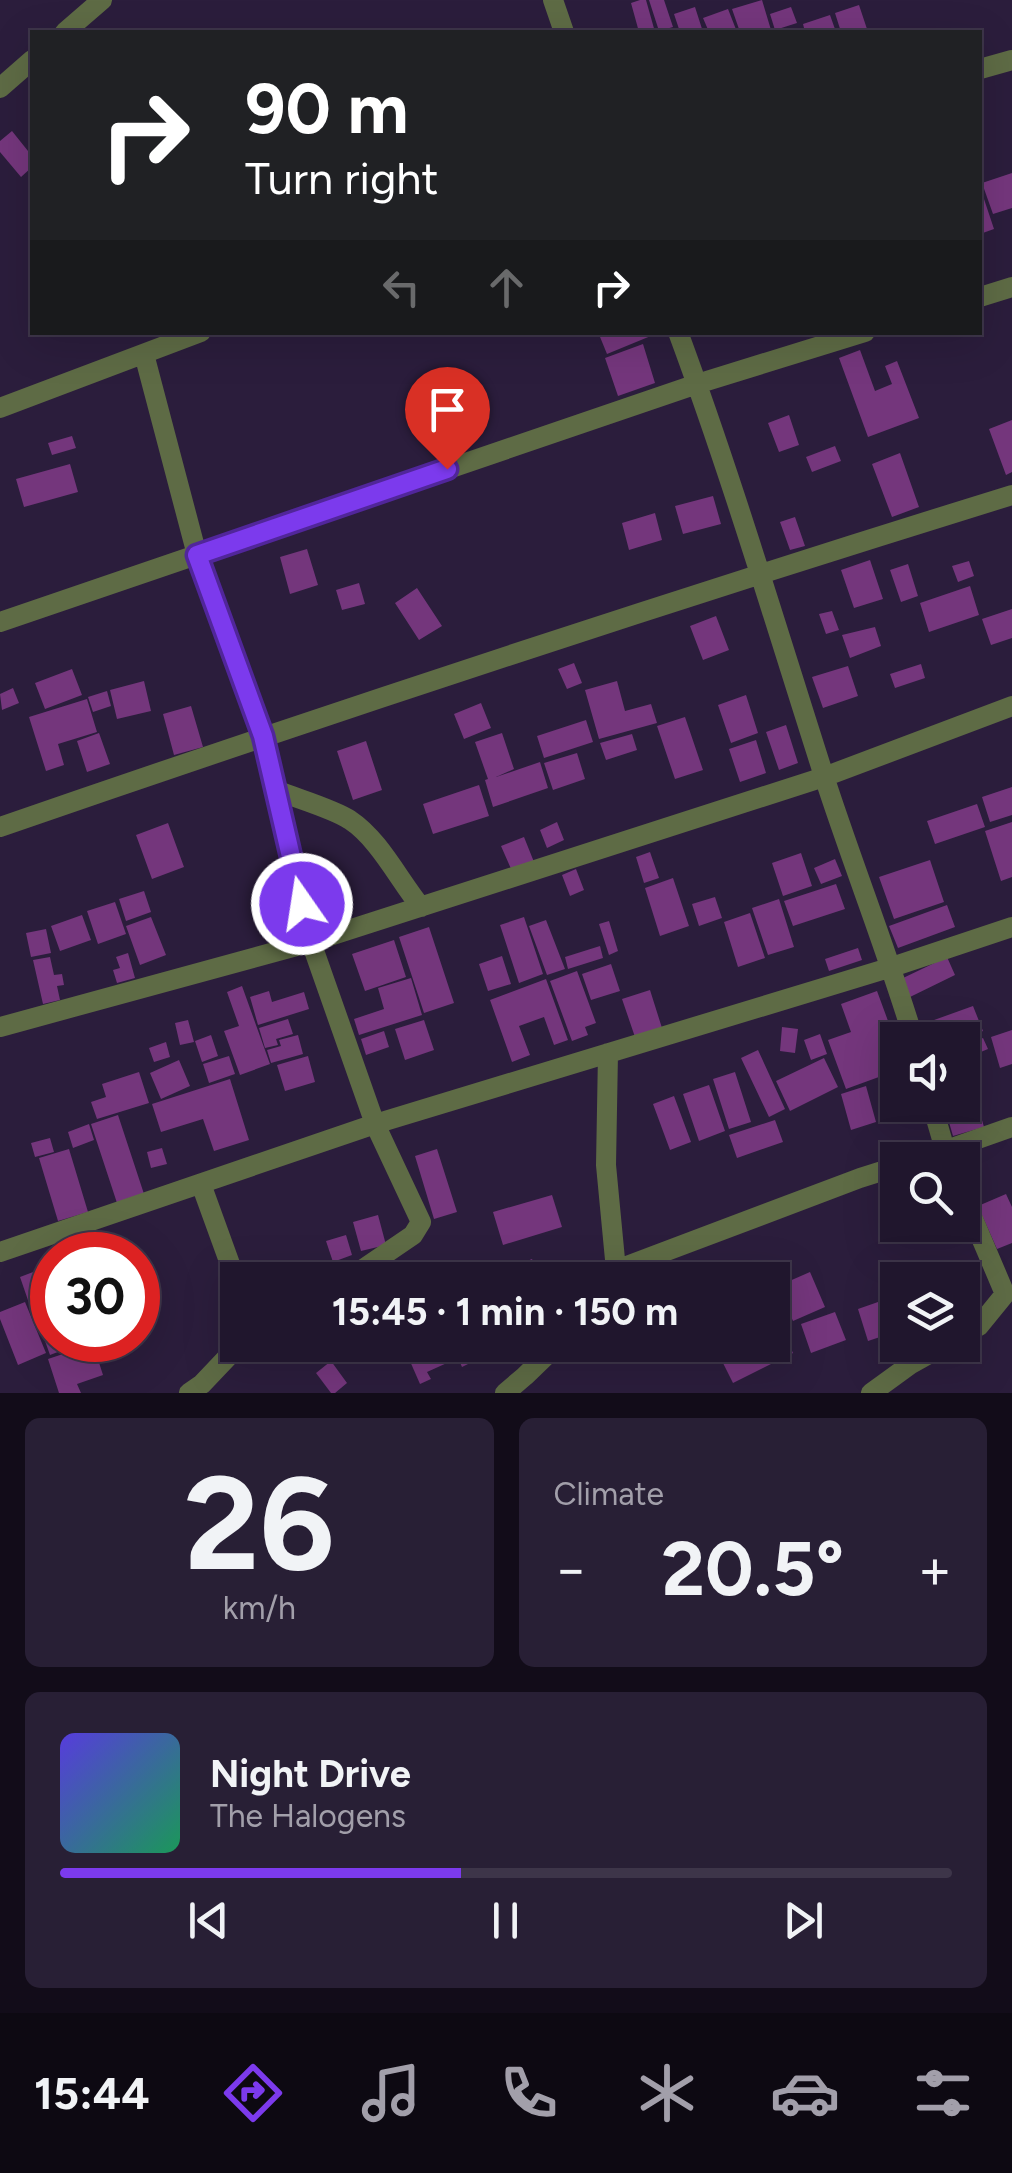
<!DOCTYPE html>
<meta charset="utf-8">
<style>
body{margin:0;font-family:Figtree,sans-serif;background:#281f35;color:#f1f3f6;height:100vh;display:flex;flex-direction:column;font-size:38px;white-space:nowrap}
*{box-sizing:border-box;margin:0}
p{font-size:32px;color:#a29faa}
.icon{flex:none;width:55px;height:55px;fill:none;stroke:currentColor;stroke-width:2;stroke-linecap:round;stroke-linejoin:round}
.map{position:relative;height:1393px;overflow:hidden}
.side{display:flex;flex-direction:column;gap:25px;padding:25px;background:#120c19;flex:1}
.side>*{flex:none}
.banner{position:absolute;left:30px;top:30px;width:952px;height:305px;border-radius:0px;box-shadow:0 10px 40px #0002,0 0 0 2px #3d3549;background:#202124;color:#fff;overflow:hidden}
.buttons{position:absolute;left:880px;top:1022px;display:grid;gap:20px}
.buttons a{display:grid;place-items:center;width:100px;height:100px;border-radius:0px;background:#20162d;box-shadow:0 10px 40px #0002,0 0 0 2px #3d3549;font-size:50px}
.speed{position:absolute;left:30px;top:1232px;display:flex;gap:20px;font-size:50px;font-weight:700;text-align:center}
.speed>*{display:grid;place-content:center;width:130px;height:130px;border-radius:50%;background:#20162d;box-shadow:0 10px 40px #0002,0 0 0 2px #3d3549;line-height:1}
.speed .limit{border:15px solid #d22;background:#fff;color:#111}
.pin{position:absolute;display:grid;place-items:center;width:85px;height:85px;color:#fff;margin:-102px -42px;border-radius:50% 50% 50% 0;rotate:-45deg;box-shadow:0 0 10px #0007}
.pin .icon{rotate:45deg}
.me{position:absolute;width:110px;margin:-55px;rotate:347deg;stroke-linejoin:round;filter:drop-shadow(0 0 8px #0008)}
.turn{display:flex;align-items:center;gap:35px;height:210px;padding:0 50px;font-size:45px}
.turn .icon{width:130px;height:130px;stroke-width:2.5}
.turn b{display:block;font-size:70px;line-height:85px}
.lanes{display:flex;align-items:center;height:95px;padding:0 50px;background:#0003;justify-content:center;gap:50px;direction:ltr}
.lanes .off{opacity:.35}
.big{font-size:75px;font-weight:700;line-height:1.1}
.side .widget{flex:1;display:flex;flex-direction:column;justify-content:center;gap:15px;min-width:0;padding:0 35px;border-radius:15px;background:#281f35}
.side .dial{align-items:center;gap:0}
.dial b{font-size:130px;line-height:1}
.song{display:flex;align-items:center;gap:30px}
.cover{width:120px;height:120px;border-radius:15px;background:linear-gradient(135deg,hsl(250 70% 55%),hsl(150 70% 35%))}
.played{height:10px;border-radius:5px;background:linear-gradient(90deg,#7c3aed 45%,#3d3549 45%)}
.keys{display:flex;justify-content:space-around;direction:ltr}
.heat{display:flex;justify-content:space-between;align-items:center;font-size:55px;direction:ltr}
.side .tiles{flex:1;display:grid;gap:25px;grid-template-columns:1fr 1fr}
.widget:last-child{grid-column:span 2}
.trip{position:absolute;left:220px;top:1262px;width:570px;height:100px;border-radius:0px;background:#20162d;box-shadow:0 10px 40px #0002,0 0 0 2px #3d3549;font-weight:700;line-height:100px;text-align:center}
.dock{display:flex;height:160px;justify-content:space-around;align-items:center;background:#0d0912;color:#a29faa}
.dock .icon{width:70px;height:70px}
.dock .active{color:#7c3aed}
.dock b{font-size:45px;color:#f1f3f6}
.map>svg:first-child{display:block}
</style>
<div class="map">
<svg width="1012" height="1393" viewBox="0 0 1012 1393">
<rect width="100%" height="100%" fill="#2b1d3c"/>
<path fill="#74367c" d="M640,0h6l9,32h-16l-8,-29z
M649,0h15l9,27 -14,4z
M762,0l9,30 -7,2h-24l-8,-23z
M859,5l9,27h-27l-6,-19z
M695,7l8,25h-23l-6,-18z
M791,7l6,16 -22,7 -5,-16z
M728,9l9,23h-28l-6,-14z
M830,15l6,17h-31l-2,-8z
M12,131l20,25v11l-11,10 -21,-25v-11z
M1012,173v35l-19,6 -11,-31z
M980,187l14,42 -14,5z
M598,332h60v1l-51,21z
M643,344l12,39 -37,13 -13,-38z
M860,350l15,41 17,-7 -7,-18 12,-5 22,57 -51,19 -29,-79z
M789,415l10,30 -20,7 -11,-29z
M1012,420v52l-6,3 -17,-46z
M72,436l4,12 -24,7 -4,-12z
M835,446l6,15 -29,11 -6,-15z
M900,453l19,54 -27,10 -20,-53z
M70,464l8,28 -54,15 -8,-28z
M713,496l8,28 -38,10 -8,-28z
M655,513l7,27 -33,10 -7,-27z
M795,517l10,29 -15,4 -10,-28z
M307,549l11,36 -28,9 -10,-37z
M870,560l13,39 -29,9 -13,-38z
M969,561l5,15 -16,6 -6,-16z
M908,564l10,32 -17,6 -11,-32z
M359,583l6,21 -23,6 -6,-20z
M970,586l9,29 -50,17 -9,-29z
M417,588l25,38 -23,14 -24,-37z
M1012,609v29l-21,7 -9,-26z
M832,611l7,19 -13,4 -7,-20z
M716,616l13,34 -26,10 -13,-34z
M875,627l6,19 -31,12 -8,-23z
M574,663l8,20 -15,6 -9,-20z
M921,664l4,14 -30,10 -5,-14z
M848,666l10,30 -35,12 -11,-31z
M72,669l10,26 -37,14 -10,-26z
M144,681l7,30 -34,8 -7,-29z
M617,681l8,30 26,-7 6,19 -58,16 -14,-49z
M13,688l6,15 -17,7 -2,-16z
M107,691l4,15 -18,6 -5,-15z
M746,695l12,38 -27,10 -13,-38z
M87,699l10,33 -39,12 6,21 -18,6 -17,-54z
M481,703l10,25 -27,11 -10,-25z
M191,706l12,41 -29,8 -11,-41z
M685,717l18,53 -28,9 -18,-53z
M586,720l7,22 -49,16 -7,-22z
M786,725l12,38 -19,7 -13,-38z
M99,733l11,31 -23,8 -10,-31z
M502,733l12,36 -18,8 44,-15 8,26 -55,19 -8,-27 3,-1 -13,-37z
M632,734l5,16 -31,10 -6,-17z
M756,740l10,33 -26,9 -11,-33z
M366,741l16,49 -29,10 -16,-49z
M577,753l8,26 -32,11 -9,-27z
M479,785l10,31 -56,18 -10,-30z
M1012,787v28l-22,7 -8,-25z
M977,804l8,23 -50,17 -8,-23z
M557,822l7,18 -17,8 -7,-18z
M1012,822v55l-11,4 -16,-50z
M168,823l16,44 -32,12 -16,-44z
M524,837l10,25 -22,9 -11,-25z
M650,852l9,26 -15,5 -8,-26z
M801,853l11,33 -29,10 -11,-33z
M835,859l7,17 -21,8 -7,-16z
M930,860l14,42 -50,17 -15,-42z
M576,869l8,21 -14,6 -8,-21z
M673,878l16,48 -29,10 -15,-48z
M836,884l9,25 -52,17 -9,-25z
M144,891l7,21 -25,9 -7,-22z
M715,897l7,21 -23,8 -7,-22z
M779,899l15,48 -26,8 -16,-47z
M115,902l11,32 -28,10 -11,-33z
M947,905l8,22 -57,21 -9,-22z
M750,913l15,45 -27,9 -14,-45z
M82,915l9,25 -31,11 -9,-25z
M151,917l15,38 -26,10 -14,-39z
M524,917l19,57 -24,9 -19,-58z
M546,920l19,49 -18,6 -18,-49z
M609,921l9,30 -9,4 -10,-31z
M429,927l25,76 -30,10 -25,-76z
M46,929l5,24 -20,4 -5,-24z
M394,940l12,37 -41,14 -13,-37z
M600,946l3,12 -35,11 -3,-12z
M858,948l4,12 -33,11 -4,-12z
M128,953l7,25 -18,5 -4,-13 7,-2 -4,-11z
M502,956l9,28 -23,7 -9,-27z
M50,957l4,18 8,-1 2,11 -7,1 3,14 -17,4 -10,-44z
M947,957l8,18 -45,22 -9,-18z
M611,964l9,27 -29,9 -9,-26z
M577,971l19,52 -11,4 3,8 -16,6 -22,-60z
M411,978l11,37 -63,20 -5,-16 30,-10 -6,-21z
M546,979l22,61 -14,5 -10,-28 -25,9 11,29 -18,7 -22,-62z
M242,986l28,78 -30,11 -16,-44 15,-5 -12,-34z
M650,990l12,38 -27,9 -13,-38z
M269,991l3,11 32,-10 5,17 -51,16 -8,-28z
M877,991l21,57v22l-52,19 -18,-49 23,-8 -10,-28z
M973,1006l10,25 -24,9h-30l-6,-16z
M288,1019l5,15 -17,5 2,6 -13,3 -6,-20z
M188,1020l6,22 -14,3 -5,-22z
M424,1020l10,30 -29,10 -10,-31z
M782,1027l16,2 -3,24 -15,-2z
M1012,1030v34l-12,4 -9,-31z
M384,1031l5,16 -23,8 -5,-16z
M820,1034l7,20 -16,6 -7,-20z
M211,1035l7,21 -16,6 -7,-21z
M298,1035l5,19 -32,9 -4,-13 14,-4 -2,-6z
M983,1038l5,11 -24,10 -2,-12z
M166,1042l4,15 -16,5 -5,-14z
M758,1050l27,59 -16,8 -28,-59z
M229,1056l6,18 -26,9 -6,-19z
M308,1056l7,26 -30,9 -8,-26z
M824,1058l14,29 -48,24 -14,-30z
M179,1060l11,26 -29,13 -11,-26z
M139,1072l10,31 -52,16 -6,-17 15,-5 -4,-13z
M735,1072l16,50 -22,7 -16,-50z
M230,1079l19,61 -35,11 -11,-32 -42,13 -9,-28z
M970,1079l14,48 -31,9 -9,-31h18v-24z
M709,1085l16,46 -26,10 -16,-47z
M866,1086l10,36 -25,8 -10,-36z
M674,1096l17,46 -21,8 -17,-46z
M118,1115l26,79 -27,9 -26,-79z
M775,1120l8,22 -46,16 -8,-23z
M89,1124l5,16 -21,8 -5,-16z
M50,1138l4,14 -19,5 -4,-14z
M162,1148l5,16 -16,4 -4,-16z
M69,1149l19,63 -30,9 -19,-63z
M437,1149l20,63 -23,7 -19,-63z
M1006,1194l6,13v36l-15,6 -19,-43z
M552,1195l10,32 -59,18 -10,-33z
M378,1215l8,30 -25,6 -8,-29z
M346,1235l6,20 -19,7 -7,-21z
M532,1259l9,21h-22l-6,-13z
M41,1269l11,30 -22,7 -10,-29z
M810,1272l15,35 -32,14 -15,-35z
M898,1295v36l-30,10 -10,-32z
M25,1302l21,51 -28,12 -18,-46v-7z
M835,1312l11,28 -35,13 -10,-29z
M52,1319v21h37l-39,15 -11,-31z
M781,1329l12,24 -60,30 -12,-24 27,-14h24v-12z
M93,1344l10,31 -26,9 4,9h-22l-11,-34z
M422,1345h45l7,16 -12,6 -4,-9 -31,14 4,7 -11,5 -14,-32z
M331,1361l16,22 -12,10h-4l-15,-20z"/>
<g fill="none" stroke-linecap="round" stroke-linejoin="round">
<path stroke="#5e6b45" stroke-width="20" d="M553,0l11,32
M65,32l37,-32
M980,69l32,-9
M0,88l32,-28
M980,297l32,-10
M678,332c54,146 98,294 145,441 29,90 64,177 91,267
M144,354l53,201 66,181 48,206 64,182 46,98 -8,13 -66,45
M0,408l201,-76
M0,622l697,-238 168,-52
M276,790c19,8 58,19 74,30 29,19 49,60 71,87
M0,827c336,-116 673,-227 1012,-332
M0,1027l311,-85 513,-165 188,-71
M608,1053l-2,112 10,105
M932,1105l16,55
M918,1160l94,-33
M201,1184l37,102
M962,1193l43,101 -26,32 -17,9
M0,1252l375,-128 517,-157 120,-40
M608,1280l8,-10 244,-92 38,-12
M189,1393l13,-9 37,-39
M505,1393l20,-17 32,-31
M871,1393l40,-29 34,-19"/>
</g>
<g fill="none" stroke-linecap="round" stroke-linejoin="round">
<defs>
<path id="route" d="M302,904l-39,-168 -66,-181 250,-86"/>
</defs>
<use href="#route" stroke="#51269a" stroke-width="25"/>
<use href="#route" stroke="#7c3aed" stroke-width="18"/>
</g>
</svg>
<div class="buttons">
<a><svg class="icon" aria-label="sound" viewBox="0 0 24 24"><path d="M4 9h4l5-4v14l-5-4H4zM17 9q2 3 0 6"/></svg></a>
<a><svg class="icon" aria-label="search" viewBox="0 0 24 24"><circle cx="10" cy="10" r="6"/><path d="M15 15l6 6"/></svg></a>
<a><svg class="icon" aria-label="layers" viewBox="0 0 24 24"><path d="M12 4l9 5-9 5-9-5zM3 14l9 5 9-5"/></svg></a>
</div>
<div class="speed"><div class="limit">30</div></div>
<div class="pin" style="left:447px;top:469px;background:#d93025"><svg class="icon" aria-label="arrive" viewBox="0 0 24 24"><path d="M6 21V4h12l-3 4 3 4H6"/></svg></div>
<svg class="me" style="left:302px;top:904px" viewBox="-20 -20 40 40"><circle r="17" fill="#7c3aed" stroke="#fff" stroke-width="3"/><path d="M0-11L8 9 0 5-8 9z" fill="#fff"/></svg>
<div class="trip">15:45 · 1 min · 150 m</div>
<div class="banner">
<div class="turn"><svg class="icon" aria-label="right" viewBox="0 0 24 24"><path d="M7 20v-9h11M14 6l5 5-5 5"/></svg><div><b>90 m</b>Turn right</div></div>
<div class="lanes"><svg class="icon off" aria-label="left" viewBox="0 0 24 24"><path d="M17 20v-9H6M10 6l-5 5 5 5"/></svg><svg class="icon off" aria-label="ahead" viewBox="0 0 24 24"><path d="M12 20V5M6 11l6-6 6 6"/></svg><svg class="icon" aria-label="right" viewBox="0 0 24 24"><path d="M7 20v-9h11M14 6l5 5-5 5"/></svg></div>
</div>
</div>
<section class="side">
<div class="tiles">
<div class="widget dial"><b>26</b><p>km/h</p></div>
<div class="widget"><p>Climate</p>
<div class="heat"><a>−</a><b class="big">20.5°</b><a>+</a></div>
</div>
<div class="widget">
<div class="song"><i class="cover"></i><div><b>Night Drive</b><p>The Halogens</p></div></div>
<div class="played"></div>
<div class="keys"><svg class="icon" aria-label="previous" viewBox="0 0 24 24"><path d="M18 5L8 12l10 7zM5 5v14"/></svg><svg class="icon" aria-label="pause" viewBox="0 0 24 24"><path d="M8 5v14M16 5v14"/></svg><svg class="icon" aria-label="next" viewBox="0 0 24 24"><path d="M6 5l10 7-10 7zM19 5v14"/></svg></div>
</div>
</div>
</section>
<nav class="dock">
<b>15:44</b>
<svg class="icon active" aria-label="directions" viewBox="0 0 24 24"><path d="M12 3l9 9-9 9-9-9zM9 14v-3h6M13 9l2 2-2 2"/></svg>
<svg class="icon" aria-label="music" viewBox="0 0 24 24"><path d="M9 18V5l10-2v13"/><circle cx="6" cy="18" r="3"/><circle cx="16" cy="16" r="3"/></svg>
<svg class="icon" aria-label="phone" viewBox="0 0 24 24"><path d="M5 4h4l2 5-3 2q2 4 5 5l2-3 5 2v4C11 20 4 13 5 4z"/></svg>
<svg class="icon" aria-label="climate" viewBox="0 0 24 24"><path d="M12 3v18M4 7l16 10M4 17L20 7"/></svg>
<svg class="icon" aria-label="car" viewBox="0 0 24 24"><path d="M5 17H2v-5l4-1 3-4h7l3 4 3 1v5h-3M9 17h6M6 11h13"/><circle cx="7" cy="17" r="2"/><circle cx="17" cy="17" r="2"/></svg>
<svg class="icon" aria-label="filters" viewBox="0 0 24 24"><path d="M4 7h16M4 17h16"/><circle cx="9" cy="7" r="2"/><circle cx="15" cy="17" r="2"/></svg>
</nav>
